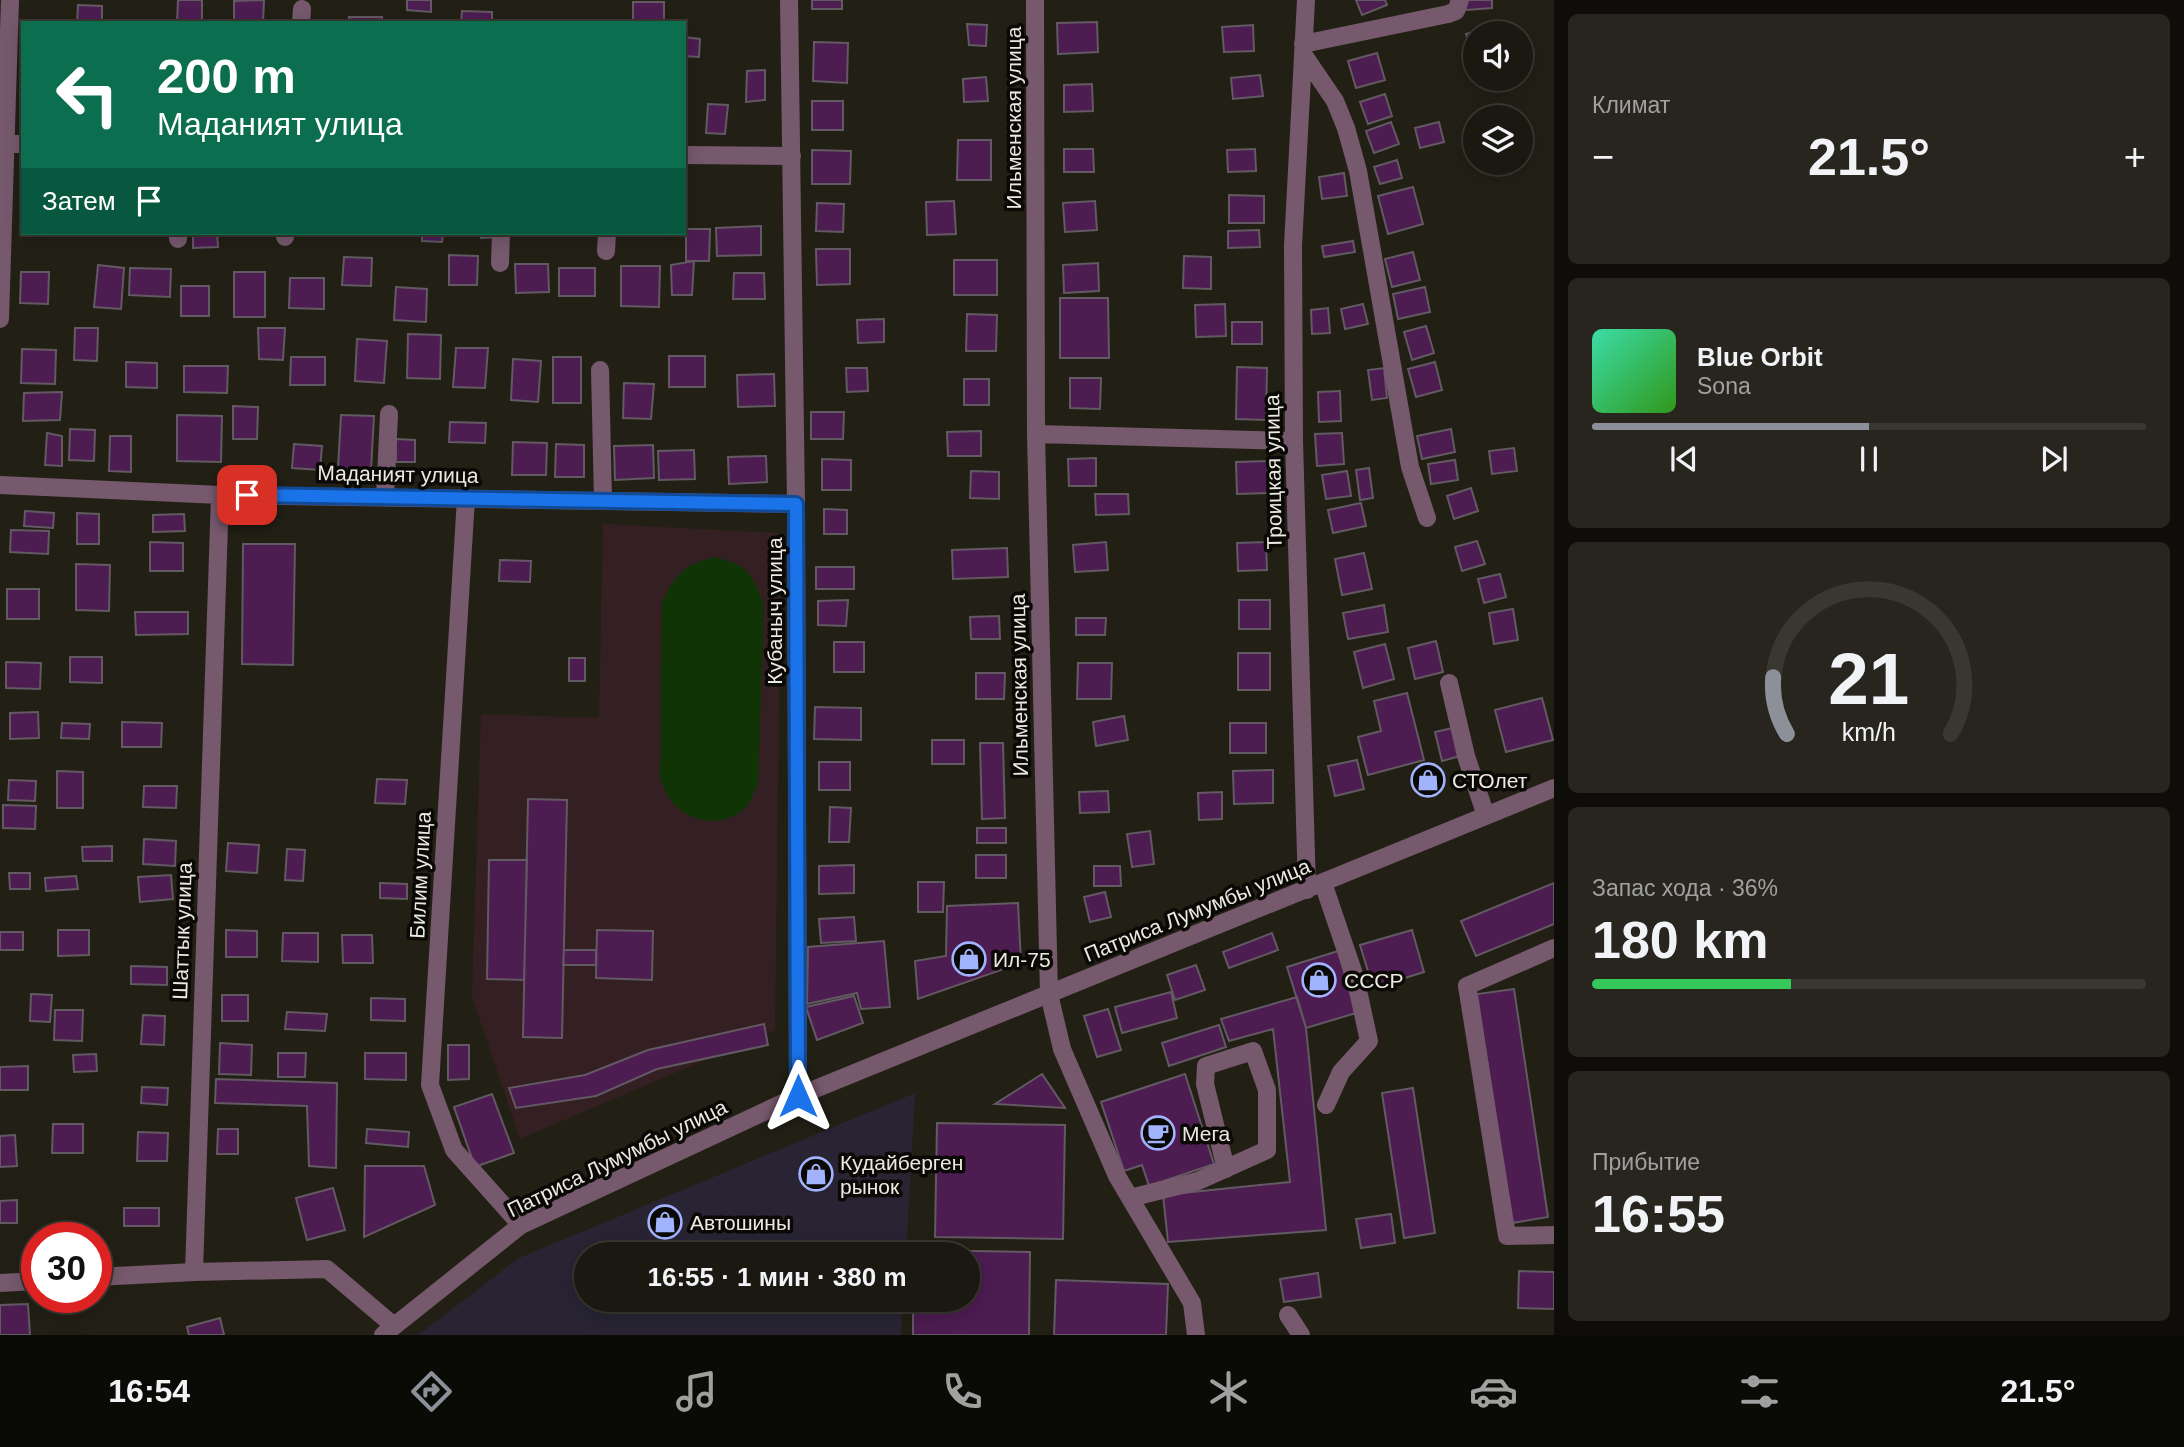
<!DOCTYPE html>
<html lang="ru">
<meta charset="utf-8">
<style>
body{margin:0;font-family:Arial,sans-serif;background:#27251e;color:#f1f3f6;height:100vh;display:flex;flex-direction:column;font-size:26px;white-space:nowrap}
*{box-sizing:border-box;margin:0}
p{font-size:23px;color:#9fa09f}
.icon{flex:none;width:38px;height:38px;fill:none;stroke:currentColor;stroke-width:2;stroke-linecap:round;stroke-linejoin:round}
.map{position:relative;flex:1;overflow:hidden}
.sheet{display:flex;flex-direction:column;gap:14px;padding:14px;background:#0e0d09;width:630px}
.sheet>*{flex:none}
.top-card{position:absolute;left:21px;top:21px;width:665px;height:214px;border-radius:0px;box-shadow:0 4px 18px #0003,0 0 0 2px #383730;background:#0b6e4f;color:#fff;overflow:hidden}
.fabs{position:absolute;left:1463px;top:21px;display:grid;gap:14px}
.fabs a{display:grid;place-items:center;width:70px;height:70px;border-radius:50%;background:#1a1810;box-shadow:0 4px 18px #0003,0 0 0 2px #383730;font-size:35px}
.speed{position:absolute;left:21px;top:1222px;display:flex;gap:14px;font-size:35px;font-weight:700;text-align:center}
.speed>*{display:grid;place-content:center;width:91px;height:91px;border-radius:50%;background:#1a1810;box-shadow:0 4px 18px #0003,0 0 0 2px #383730;line-height:1}
.speed .limit{border:10px solid #d22;background:#fff;color:#111}
.pin{position:absolute;display:grid;place-items:center;width:60px;height:60px;color:#fff;margin:-30px;border-radius:14px;box-shadow:0 4px 10px #0006}
.me{position:absolute;width:77px;margin:-38px;rotate:0deg;stroke-linejoin:round;filter:drop-shadow(0 0 5px #0008)}
.turn{display:flex;align-items:center;gap:24px;height:147px;padding:0 21px;font-size:32px}
.turn .icon{width:91px;height:91px;stroke-width:2.5}
.turn b{display:block;font-size:49px;line-height:60px}
.then{display:flex;align-items:center;height:66px;padding:0 21px;background:#0003;gap:14px;font-size:26px}
.big{font-size:52px;font-weight:800;line-height:1.1}
.sheet .card{flex:1;display:flex;flex-direction:column;justify-content:center;gap:10px;min-width:0;padding:0 24px;border-radius:10px;background:#27251e}
.sheet .dial{align-items:center;gap:0}
.dial svg{height:182px;overflow:visible;fill:none;stroke:#383730;stroke-width:7;stroke-linecap:round;text-anchor:middle}
.dial text{fill:#f1f3f6;stroke:none}
.song{display:flex;align-items:center;gap:21px}
.cover{width:84px;height:84px;border-radius:10px;background:linear-gradient(135deg,hsl(160 70% 55%),hsl(110 70% 35%))}
.played{height:7px;border-radius:4px;background:linear-gradient(90deg,#8c9099 50%,#383730 50%)}
.keys{display:flex;justify-content:space-around;direction:ltr}
.heat{display:flex;justify-content:space-between;align-items:center;font-size:38px;direction:ltr}
.charge{height:10px;border-radius:5px;background:linear-gradient(90deg,#34c759 36%,#383730 0)}
.trip{position:absolute;left:574px;top:1242px;width:406px;height:70px;border-radius:35px;background:#1a1810;box-shadow:0 4px 18px #0003,0 0 0 2px #383730;font-weight:800;line-height:70px;text-align:center}
.dock{display:flex;height:112px;justify-content:space-around;align-items:center;background:#0a0a06;color:#9fa09f}
.dock .icon{width:49px;height:49px}
.dock .current{color:#8c9099}
.dock b{font-size:32px;color:#f1f3f6}
main{display:flex;flex:1;min-height:0}
.map>svg:first-child{display:block}
</style>
<main>
<div class="map">
<svg width="1554" height="1335" viewBox="0 0 1554 1335">
<rect width="100%" height="100%" fill="#222015"/>
<path fill="#282434" d="M915,1093l-9,162h-320v45h317l-2,35h-483l101,-77z"/>
<path fill="#342023" d="M603,524l178,9 -6,497 -255,109 -48,-143 9,-282 118,4z"/>
<path fill="#103406" d="M714,557c34,8 37,15 50,47l-6,179c-4,8 -7,19 -13,25 -21,20 -55,16 -73,-6 -6,-7 -9,-17 -12,-25l2,-175c14,-28 21,-37 52,-45z"/>
<path fill="#4d1c51" stroke="#625963" stroke-width="2" d="M178,0h24v23h-25z
M264,0l-1,23h-29v-22z
M407,0h24v12l-24,-2z
M812,0h30v9h-30z
M1356,0h29l2,5 -25,10z
M1465,0h27v8l-26,2z
M633,2h31v21h-31z
M78,5l24,1v17h-25z
M462,11l30,1v11h-31z
M349,17h33v6h-32z
M23,20l39,3h-39z
M1097,22l1,30 -40,2 -1,-31z
M967,24l20,1 -1,21 -17,-1z
M1253,25l1,26 -30,1 -2,-25z
M1490,27l1,6h-16v22l-3,1 -6,-22z
M684,37l16,2 -1,18 -15,-1z
M814,42l34,1 -1,40 -34,-2z
M1377,53l8,27 -29,8 -8,-27z
M765,70v30l-19,2 1,-31z
M1260,75l3,21 -30,3 -2,-21z
M986,77l2,24 -24,1 -1,-23z
M1092,84l1,27 -29,1v-27z
M1385,94l7,22 -24,8 -8,-22z
M21,96l2,1v30h-2z
M812,101h31v29h-31z
M708,104l20,1 -3,29 -19,-1z
M1391,122l8,22 -25,9 -8,-22z
M1439,122l5,20 -24,6 -5,-20z
M958,140h33v40h-34z
M1064,149h29l1,23h-30z
M1255,149l1,22 -28,1 -1,-22z
M812,150l39,1 -1,33h-38z
M1397,160l5,18 -22,6 -6,-17z
M1344,173l3,23 -25,3 -3,-22z
M1413,187l10,37 -35,10 -10,-38z
M1229,195l35,1v27h-35z
M954,201l2,33 -29,1 -1,-33z
M1095,201l2,29 -32,2 -2,-29z
M817,203l27,1 -1,28 -27,-1z
M761,226v29l-44,1 -1,-28z
M686,229h24l-1,32h-23z
M1259,230l1,17 -32,1v-17z
M193,233h24l1,14 -25,1z
M422,233h21l-1,9 -20,-1z
M481,233h16v4l-16,1z
M1353,241l2,11 -31,5 -2,-11z
M816,249h34v35l-33,1z
M1413,252l7,28 -28,7 -7,-28z
M449,255l29,1 -1,29h-28z
M1184,256l27,1v32l-28,-1z
M344,257l28,1 -1,28 -29,-1z
M954,260h43v35h-43z
M694,261l-2,34h-20l-1,-30z
M1098,263l1,28 -35,2 -1,-28z
M515,264h33l1,28 -33,1z
M98,265l26,3 -3,41 -27,-2z
M621,266h39l-1,41 -38,-1z
M130,268l41,1 -1,28 -41,-2z
M559,268h36v28h-36z
M21,272h28l-1,32 -28,-1z
M234,272h31v45h-31z
M734,273h30l1,26h-32z
M290,278h34v31l-35,-1z
M181,286h28v30h-28z
M396,287l31,2 -1,33 -32,-2z
M1425,287l5,25 -32,7 -5,-25z
M1060,298h48l1,60h-49z
M1225,304l1,32 -30,1 -1,-32z
M1363,304l5,20 -23,5 -4,-20z
M1328,308l2,25 -18,1 -1,-24z
M967,314l30,1 -1,36h-30z
M884,319v23l-26,1 -1,-23z
M1232,322h30v22h-30z
M1426,326l8,27 -22,7 -8,-28z
M75,328h23l-1,33 -23,-1z
M258,328h27l-2,32 -24,-1z
M408,334l33,1 -1,44 -33,-1z
M357,339l30,2 -3,42 -29,-2z
M456,348h32l-3,40 -32,-1z
M22,349l34,1 -1,34 -34,-1z
M669,356h36v31h-36z
M291,357h34v28h-35z
M553,357h28v46h-28z
M513,359l28,2 -3,41 -27,-2z
M126,362l31,1v25l-31,-1z
M1435,362l7,28 -26,7 -8,-28z
M184,366h44l-1,27 -43,-1z
M1237,367l30,1 -1,52 -30,-1z
M846,368h21l1,23 -21,1z
M1384,368l3,30 -15,2 -4,-30z
M774,374l1,32 -37,1 -1,-32z
M1070,378h31l-1,31 -30,-1z
M964,379h25v26h-25z
M624,383l30,1 -3,35 -28,-1z
M1340,391l1,30 -22,1 -1,-30z
M62,392l-2,28 -37,1 1,-28z
M233,406l25,1 -1,32h-24z
M811,412h33l-1,27h-32z
M177,415l45,1 -1,46 -44,-1z
M341,415l33,1 -3,54 -33,-2z
M450,422l36,1 -1,20 -36,-1z
M70,429l25,1 -1,31 -25,-1z
M1451,429l4,23 -33,7 -5,-23z
M981,431v25h-33l-1,-24z
M47,433l15,3v30l-17,-1z
M1342,433l2,31 -27,2 -2,-32z
M110,436h21v36l-22,-1z
M396,439l19,1v22h-19z
M513,442l34,1 -1,32h-34z
M294,444l28,2 -2,24 -28,-2z
M556,444l28,1v32h-29z
M653,445l1,33 -39,2 -1,-34z
M1514,448l3,23 -25,3 -3,-23z
M694,450l1,29 -36,1 -1,-29z
M766,456l1,26 -38,2 -1,-27z
M1096,458v28h-27l-1,-27z
M822,459l29,1v30h-29z
M1455,460l3,20 -27,4 -3,-20z
M1268,461l2,32 -33,1 -1,-32z
M1369,468l4,30 -13,2 -4,-30z
M971,471l28,1v27l-29,-1z
M1347,471l4,25 -25,3 -4,-24z
M1471,488l7,23 -24,8 -7,-23z
M1095,494h33l1,20 -33,1z
M1361,503l5,23 -33,7 -5,-23z
M824,509l23,1v24h-23z
M25,511l29,2 -1,15 -29,-2z
M77,513l22,1v30h-22z
M184,514l1,17 -32,1v-17z
M11,530l38,1 -1,23 -38,-2z
M1477,541l8,23 -23,7 -7,-24z
M150,542l33,1v28h-33z
M1106,542l2,28 -33,2 -2,-27z
M1266,542l1,28 -29,1 -1,-28z
M243,544h52l-2,121 -51,-1z
M1007,548l1,29 -55,2 -1,-29z
M1364,553l8,36 -30,6 -7,-36z
M500,560l31,1 -1,21 -31,-1z
M76,564l34,1 -1,46 -33,-1z
M816,567h38v22h-38z
M1500,574l6,23 -22,6 -6,-24z
M7,589h32v30h-32z
M848,600l-2,26 -28,-1v-24z
M1239,600h31v29h-31z
M1384,605l4,27 -40,7 -5,-26z
M1513,609l5,31 -24,4 -5,-31z
M135,612h53v22l-52,1z
M999,616l1,23h-29l-1,-22z
M1076,618h30l-1,17h-29z
M1436,641l7,31 -28,7 -7,-31z
M834,642h30v30h-30z
M1385,644l9,35 -31,9 -9,-36z
M1238,653h32v37h-32z
M70,657h32v26l-32,-1z
M569,658h16v23h-16z
M6,662l35,1 -1,26 -34,-1z
M1078,663h34l-1,36h-34z
M976,673h29l-1,26h-28z
M1407,693l17,67 -56,15 -10,-38 23,-6 -7,-30z
M1542,698l11,42 -47,12 -11,-42z
M815,707l46,1v32l-47,-1z
M38,712l1,26 -29,1v-26z
M1124,716l4,24 -32,6 -3,-24z
M122,722l40,1 -1,24h-39z
M62,723l28,1 -1,15 -28,-1z
M1230,723h36v30h-36z
M1457,727l7,28 -22,6 -7,-29z
M932,740h32v24h-32z
M980,743h23l2,75 -23,1z
M1357,760l7,29 -29,7 -7,-30z
M819,762h31v28h-31z
M1273,770v33l-39,1 -1,-33z
M57,771l26,1v36h-26z
M377,779l30,1 -2,24 -30,-1z
M9,780l27,1 -1,20 -27,-1z
M144,786h33l-1,22 -33,-1z
M1108,791l1,21 -29,1 -1,-21z
M1222,792v27l-23,1 -1,-27z
M528,799l39,1 -5,238 -39,-1z
M3,805l33,1 -1,23 -32,-1z
M830,807l21,1 -2,34h-20z
M977,828h29v15h-29z
M1150,831l4,33 -22,3 -5,-33z
M144,839l32,2 -1,25 -32,-2z
M228,843l31,2 -2,28 -31,-2z
M112,846v15h-29l-1,-14z
M287,849l18,1 -2,31 -18,-1z
M976,855h30v23h-30z
M489,860h38l-3,120 -37,-1z
M854,865v28l-35,1v-28z
M1094,866h26l1,20h-27z
M9,873h21v16h-20z
M171,875l2,24 -33,3 -2,-25z
M76,876l2,13 -32,2 -1,-13z
M918,882h26l-1,30h-25z
M380,883l27,1v15l-27,-1z
M1554,883v41l-78,32 -15,-35z
M1105,892l6,25 -21,5 -6,-25z
M1018,903l3,60 -103,36 -3,-38 31,-5 1,-50z
M854,917l2,24 -35,2 -2,-24z
M58,930h31v25l-31,1z
M226,930l31,1v26h-31z
M597,930l56,1 -1,49 -56,-2z
M1412,930l12,42 -51,16 -13,-43z
M0,932h23v18h-23z
M283,933h35v29l-36,-1z
M1272,933l6,17 -49,18 -6,-16z
M342,935h30l1,28h-30z
M884,941l6,66 -29,2 -4,-16 -50,11 1,-57z
M564,950h32v15h-33z
M1338,951l18,62 -50,15 -19,-61z
M1196,965l9,25 -30,10 -8,-25z
M131,966l36,1v18l-36,-1z
M1514,989l34,228 -36,6 -35,-229z
M1171,992l6,26 -55,15 -7,-26z
M31,994l21,1 -2,27 -20,-1z
M222,995h26v26h-26z
M854,996l9,27 -46,17 -11,-33z
M1297,997l9,31 20,202 -158,12 -5,-47 127,-13 -17,-153 -44,12 -8,-22z
M371,998l34,1v22l-34,-1z
M1108,1009l13,41 -24,7 -13,-41z
M55,1010h28l-1,31 -28,-1z
M287,1012l40,2 -2,17 -40,-2z
M143,1015l22,1 -1,29 -23,-1z
M764,1024l4,21 -111,24 -61,27 -80,12 -7,-20 76,-13 63,-25z
M1219,1025l7,22 -57,19 -7,-23z
M220,1043l32,2 -1,30 -32,-1z
M448,1045h21v34l-21,1z
M278,1053h28l-1,24h-27z
M365,1053h41v27l-41,-1z
M96,1054l1,17 -23,1 -1,-17z
M28,1066v24h-28v-23z
M1042,1074l23,34 -70,-4z
M1185,1074l29,90 -65,22 -7,-21 -18,6 -23,-69z
M216,1079l121,4 -1,85 -27,-2 -2,-60 -92,-3z
M142,1087l26,1 -1,17 -26,-2z
M1413,1088l22,145 -31,5 -22,-145z
M492,1094l22,59 -39,14 -21,-60z
M937,1123l128,2 -2,114 -128,-2z
M53,1124h30v29h-31z
M218,1129h20v25h-21z
M367,1129l42,3 -1,15 -42,-4z
M138,1132l30,1 -1,28h-30z
M15,1135l2,31 -17,1v-31z
M365,1166h59l11,39 -71,32z
M333,1188l12,42 -38,10 -11,-42z
M17,1200v23h-17v-22z
M124,1208h35v18h-35z
M1391,1214l4,29 -34,5 -5,-29z
M914,1250l116,2 -1,83h-116v-35h55v-45h-54z
M1519,1271l35,1v37l-36,-1z
M1318,1273l3,24 -37,5 -4,-23z
M1056,1280l112,4 -2,51h-112z
M28,1304l2,31h-30v-30z
M220,1318l4,17h-35l-2,-8z"/>
<g fill="none" stroke-linecap="round" stroke-linejoin="round">
<path stroke="#76596d" stroke-width="18" d="M789,0l7,504 2,592
M1035,0l1,434 13,560 13,55 55,127 75,127 4,32
M1306,0l-13,246 1,195 13,449
M301,23l1,-14
M1303,44l145,-30 8,-3 4,-11
M1303,54l32,47 11,27 12,43 52,296 17,51
M5,144h18
M684,155l108,1
M285,237v-4
M178,239v-6
M606,251l1,-18
M500,263l1,-30
M0,319l10,-319
M600,370l3,130
M1036,434l258,7
M0,485l220,10 576,9
M385,497l4,-83
M466,498l-36,587 24,65 67,75
M1449,683l17,73 20,60
M1323,883l32,94 14,64 -28,31 -15,33
M1554,948l-87,38 40,250 47,-1
M1130,1198l68,-17 69,-31v-60l-14,-39 -47,15 -1,18 21,85
M194,1272l133,-3 67,57
M96,1277l98,-5 26,-777
M0,1283l37,-2
M1288,1315l13,20
M383,1335l138,-110 277,-129 756,-308"/>
</g>
<g fill="none" stroke-linecap="round" stroke-linejoin="round">
<defs>
<path id="route" d="M247,495l549,9 2,592"/>
</defs>
<use href="#route" stroke="#114b97" stroke-width="18"/>
<use href="#route" stroke="#1a73e8" stroke-width="12"/>
</g>
<defs>
<symbol id="shop-ring" viewBox="-11 -11 22 22"><circle r="9.5" fill="#0a0905" stroke="#a1b3fd" stroke-width="1.5"/><path d="M-5-2.5h2.3a2.7 3.5 0 0 1 5.4 0H5L5.5 6h-11ZM-1.5-2.5h3a1.5 2.3 0 0 0-3 0Z" fill="#a1b3fd"/></symbol>
<symbol id="cafe-ring" viewBox="-11 -11 22 22"><circle r="9.5" fill="#0a0905" stroke="#a1b3fd" stroke-width="1.5"/><path d="M-5.5-4.5H6V0H3Q3 3.5 0 3.5H-2.5Q-5.5 3.5-5.5 0ZM3-3.2v2h1.7v-2ZM-6 4.5H4V6H-6Z" fill="#a1b3fd"/></symbol>
</defs>
<g fill-rule="evenodd">
<use href="#shop-ring" x="1409" y="761" width="38" height="38"/>
<use href="#shop-ring" x="950" y="940" width="38" height="38"/>
<use href="#shop-ring" x="1300" y="961" width="38" height="38"/>
<use href="#cafe-ring" x="1139" y="1114" width="38" height="38"/>
<use href="#shop-ring" x="797" y="1155" width="38" height="38"/>
<use href="#shop-ring" x="646" y="1203" width="38" height="38"/>
</g>
<g text-anchor="middle" dominant-baseline="central" stroke-width="7" stroke-linejoin="round" paint-order="stroke">
<g font-size="21" fill="#eae9e2" stroke="#0a0905">
<text transform="translate(1013 118) rotate(-90)">Ильменская улица</text>
<text transform="translate(1273 472) rotate(-91)">Троицкая улица</text>
<text transform="translate(398 474) rotate(1)">Маданият улица</text>
<text transform="translate(774 611) rotate(-90)">Кубаныч улица</text>
<text transform="translate(1019 685) rotate(-91)">Ильменская улица</text>
<text transform="translate(420 875) rotate(-87)">Билим улица</text>
<text transform="translate(1197 910) rotate(-22)">Патриса Лумумбы улица</text>
<text transform="translate(182 931) rotate(-88)">Шаттык улица</text>
<text transform="translate(617 1158) rotate(-26)">Патриса Лумумбы улица</text>
</g>
<g font-size="21" fill="#eae9e2" stroke="#0a0905" text-anchor="start">
<text x="1452" y="780">СТОлет</text>
<text x="993" y="959">Ил-75</text>
<text x="1344" y="980">СССР</text>
<text x="1182" y="1133">Мега</text>
<text x="840" y="1162">Кудайберген<tspan x="840" dy="24">рынок</tspan></text>
<text x="690" y="1222">Автошины</text>
</g>
</g>
</svg>
<div class="fabs">
<a><svg class="icon" aria-label="sound" viewBox="0 0 24 24"><path d="M4 9h4l5-4v14l-5-4H4zM17 9q2 3 0 6"/></svg></a>
<a><svg class="icon" aria-label="layers" viewBox="0 0 24 24"><path d="M12 4l9 5-9 5-9-5zM3 14l9 5 9-5"/></svg></a>
</div>
<div class="speed"><div class="limit">30</div></div>
<div class="pin" style="left:247px;top:495px;background:#d93025"><svg class="icon" aria-label="arrive" viewBox="0 0 24 24"><path d="M6 21V4h12l-3 4 3 4H6"/></svg></div>
<svg class="me" style="left:798px;top:1096px" viewBox="-20 -20 40 40"><path d="M0-17L14 15 0 8-14 15z" fill="#1a73e8" stroke="#fff" stroke-width="4"/></svg>
<div class="trip">16:55 · 1 мин · 380 m</div>
<div class="top-card">
<div class="turn"><svg class="icon" aria-label="left" viewBox="0 0 24 24"><path d="M17 20v-9H6M10 6l-5 5 5 5"/></svg><div><b>200 m</b>Маданият улица</div></div>
<div class="then">Затем<svg class="icon" aria-label="arrive" viewBox="0 0 24 24"><path d="M6 21V4h12l-3 4 3 4H6"/></svg></div>
</div>
</div>
<section class="sheet">
<div class="card"><p>Климат</p>
<div class="heat"><a>−</a><b class="big">21.5°</b><a>+</a></div>
</div>
<div class="card">
<div class="song"><i class="cover"></i><div><b>Blue Orbit</b><p>Sona</p></div></div>
<div class="played"></div>
<div class="keys"><svg class="icon" aria-label="previous" viewBox="0 0 24 24"><path d="M18 5L8 12l10 7zM5 5v14"/></svg><svg class="icon" aria-label="pause" viewBox="0 0 24 24"><path d="M8 5v14M16 5v14"/></svg><svg class="icon" aria-label="next" viewBox="0 0 24 24"><path d="M6 5l10 7-10 7zM19 5v14"/></svg></div>
</div>
<div class="card dial"><svg viewBox="0 0 100 80">
<path d="M14 69A42 42 0 1 1 86 69"/>
<path d="M14 69A42 42 0 0 1 8 44" stroke="#8c9099"/>
<text x="50" y="56" font-size="32" font-weight="700">21</text>
<text x="50" y="72" font-size="11">km/h</text>
</svg></div>
<div class="card"><p>Запас хода · 36%</p><b class="big">180 km</b><div class="charge"></div></div>
<div class="card"><p>Прибытие</p><b class="big">16:55</b></div>
</section>
</main>
<nav class="dock">
<b>16:54</b>
<svg class="icon current" aria-label="directions" viewBox="0 0 24 24"><path d="M12 3l9 9-9 9-9-9zM9 14v-3h6M13 9l2 2-2 2"/></svg>
<svg class="icon" aria-label="music" viewBox="0 0 24 24"><path d="M9 18V5l10-2v13"/><circle cx="6" cy="18" r="3"/><circle cx="16" cy="16" r="3"/></svg>
<svg class="icon" aria-label="phone" viewBox="0 0 24 24"><path d="M5 4h4l2 5-3 2q2 4 5 5l2-3 5 2v4C11 20 4 13 5 4z"/></svg>
<svg class="icon" aria-label="climate" viewBox="0 0 24 24"><path d="M12 3v18M4 7l16 10M4 17L20 7"/></svg>
<svg class="icon" aria-label="car" viewBox="0 0 24 24"><path d="M5 17H2v-5l4-1 3-4h7l3 4 3 1v5h-3M9 17h6M6 11h13"/><circle cx="7" cy="17" r="2"/><circle cx="17" cy="17" r="2"/></svg>
<svg class="icon" aria-label="filters" viewBox="0 0 24 24"><path d="M4 7h16M4 17h16"/><circle cx="9" cy="7" r="2"/><circle cx="15" cy="17" r="2"/></svg>
<b>21.5°</b>
</nav>
